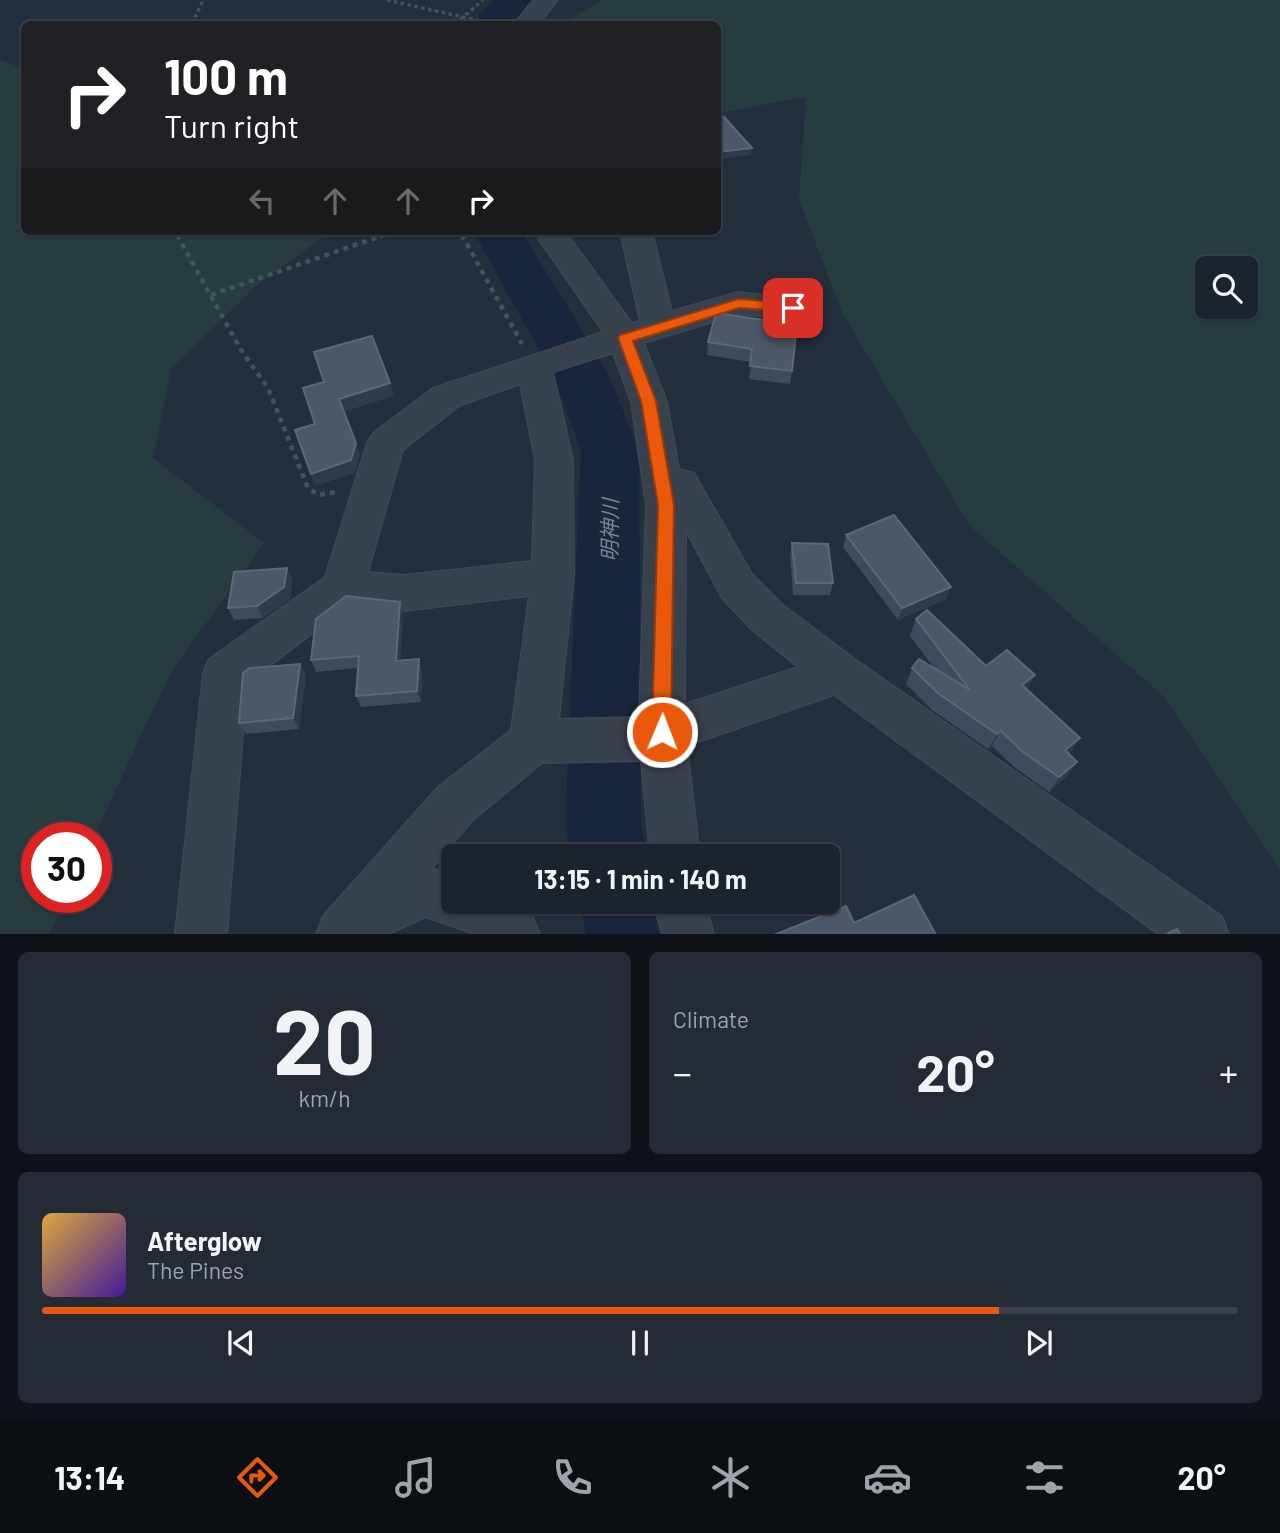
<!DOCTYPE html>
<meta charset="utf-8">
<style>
body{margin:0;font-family:Barlow,"Noto Sans JP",sans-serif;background:#242b36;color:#f1f3f6;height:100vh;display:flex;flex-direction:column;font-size:26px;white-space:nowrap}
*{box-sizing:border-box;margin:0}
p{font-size:23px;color:#a0a4aa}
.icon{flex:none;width:38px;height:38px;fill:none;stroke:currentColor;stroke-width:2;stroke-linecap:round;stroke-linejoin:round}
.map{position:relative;height:934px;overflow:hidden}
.drawer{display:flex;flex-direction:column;gap:18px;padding:18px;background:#0f1319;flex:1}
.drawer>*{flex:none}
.hud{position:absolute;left:21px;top:21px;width:700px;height:214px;border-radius:10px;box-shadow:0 2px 5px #0004,0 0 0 2px #39404a;background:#202124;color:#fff;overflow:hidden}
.tools{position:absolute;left:1195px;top:256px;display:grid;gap:14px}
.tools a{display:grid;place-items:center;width:63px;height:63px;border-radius:10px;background:#1b232e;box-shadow:0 2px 5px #0004,0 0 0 2px #39404a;font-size:35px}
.speed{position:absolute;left:21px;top:822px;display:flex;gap:14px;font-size:35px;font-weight:700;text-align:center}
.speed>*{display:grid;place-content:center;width:91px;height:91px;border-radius:50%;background:#1b232e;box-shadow:0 2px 5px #0004,0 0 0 2px #39404a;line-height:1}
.speed .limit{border:10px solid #d22;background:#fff;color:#111}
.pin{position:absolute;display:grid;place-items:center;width:60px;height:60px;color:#fff;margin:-30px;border-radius:14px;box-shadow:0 4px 10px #0006}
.me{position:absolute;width:77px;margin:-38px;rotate:1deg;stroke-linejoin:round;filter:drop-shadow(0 0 5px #0008)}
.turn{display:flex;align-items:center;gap:24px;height:147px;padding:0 28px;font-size:32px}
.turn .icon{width:91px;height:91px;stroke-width:2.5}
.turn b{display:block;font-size:49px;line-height:60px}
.lanes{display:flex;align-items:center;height:66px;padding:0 28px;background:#0003;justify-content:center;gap:35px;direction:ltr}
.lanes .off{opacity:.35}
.big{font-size:52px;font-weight:700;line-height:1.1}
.drawer .tile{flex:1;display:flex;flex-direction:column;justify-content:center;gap:10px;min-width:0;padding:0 24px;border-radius:10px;background:#242b36}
.drawer .dial{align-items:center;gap:0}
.dial b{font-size:91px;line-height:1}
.song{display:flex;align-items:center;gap:21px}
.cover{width:84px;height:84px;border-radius:10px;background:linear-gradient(135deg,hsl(40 70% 55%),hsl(260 70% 35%))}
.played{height:7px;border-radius:4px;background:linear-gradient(90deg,#ea580c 80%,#39404a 80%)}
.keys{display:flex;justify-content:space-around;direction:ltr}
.heat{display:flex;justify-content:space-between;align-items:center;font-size:38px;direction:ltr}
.drawer .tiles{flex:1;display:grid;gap:18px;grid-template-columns:1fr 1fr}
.tile:last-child{grid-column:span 2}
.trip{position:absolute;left:441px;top:844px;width:399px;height:70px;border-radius:10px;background:#1b232e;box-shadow:0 2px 5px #0004,0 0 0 2px #39404a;font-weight:700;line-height:70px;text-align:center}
.tabs{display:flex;height:112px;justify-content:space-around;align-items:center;background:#0b0e12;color:#a0a4aa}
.tabs .icon{width:49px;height:49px}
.tabs .selected{color:#ea580c}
.tabs b{font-size:32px;color:#f1f3f6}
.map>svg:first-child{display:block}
</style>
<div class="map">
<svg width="1280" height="935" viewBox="0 0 1280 935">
<rect width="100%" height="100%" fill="#242f3e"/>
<path fill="#263c3f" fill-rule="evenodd" d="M601,0h679v869l-117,-173 -194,-171 -126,-211 -44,-114 7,-103 -88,16v-89h-154zM1208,268h38v38h-38z
M0,60l24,9v162h307l-76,56 -84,82 -18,89 111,85 -93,129 -78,166h-56v60h29l-17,36h-49z"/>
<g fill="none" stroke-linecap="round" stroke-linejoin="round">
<path fill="#17263c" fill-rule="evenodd" d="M494,0h41l-22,24h-41z
M473,231h48l87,142 31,77 2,376 8,30h-78l-6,-30 16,-376 -29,-77z
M580,901h80l8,34h-82z"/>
<defs>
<path id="minor" d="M533,0h25l-19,24h-25z
M533,231h32l67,92 8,-2 -20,-90h32l20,80 66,-19 67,8 5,8 -5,8 -12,3 -54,-5 -95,29 23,59 12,67 15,4 58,101 30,30 73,55 367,257 7,19h-70l-325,-240 -147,51 13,110h-50l-9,-95 -99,2 -70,58 -40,47 21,7v26h73l14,34h-63l-51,-18 -40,18h-70l7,-19 115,-129 73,-57 18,-134 -125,15 -54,-6 -103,78 -20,252h-52l28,-262 6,-14 116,-82 42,-134 6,-10 60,-45 170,-56zM613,353l18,49 15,103 -7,212 -80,2 15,-143 -1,-116 -20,-88zM520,384l15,76 -3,101 -128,14 -36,-3 35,-122 56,-44zM686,531l36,67 30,32 46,37 -113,37z
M653,901h52l9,34h-52z"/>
</defs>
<use href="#minor" stroke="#414a57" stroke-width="2"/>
<path stroke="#3f5557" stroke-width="3.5" stroke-dasharray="3.5 3.5" stroke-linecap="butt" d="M387,0l107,24
M192,24l11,-24
M455,24l28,-24
M175,231l3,6
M460,231l3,6
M379,237l17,-6"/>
<path stroke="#3f5557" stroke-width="4.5" stroke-dasharray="5 5" stroke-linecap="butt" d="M177,235l64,115 27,38 40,100 11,7 16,-3
M462,235l60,109
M211,295l173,-60"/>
<use href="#minor" fill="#38414e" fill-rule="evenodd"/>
</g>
<path fill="#3f4b5c" d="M716,313l76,58 -2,13 -41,-5 2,-17 -44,-7 1,-13z
M846,535l100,64 -48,21 -55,-73z
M792,543l41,40 -3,12h-37l-3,-40z
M287,568l5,12 -2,19 -27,19 -29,2 -6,-12z
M400,602l3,12 -3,47 22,10 -1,31 -60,5 -5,-11 2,-28 -42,4 -5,-12z
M916,619l70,47 49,9 -8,14 42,65 8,8 -10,14 -18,16 -35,-25 -22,-21 -4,3 -56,-39 -26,-26 6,-16h22l-24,-32z
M300,664l6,11 -7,54 -53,5 -7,-11z"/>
<path fill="#2f3b4b" d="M752,148l-1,7 -33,4v-7z
M390,383l4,13 -51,16 -4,-13z
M356,443l4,13 -5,17 -40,13 -4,-12z
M287,568l5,12 -2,19 -27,19 -6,-12z
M951,587l-5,12 -48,21 4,-12z
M400,602l3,12 -3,59 -4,-12z
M419,659l3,12 -1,31 -4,-11z
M300,664l6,11 -7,54 -6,-11z
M1035,675l-9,16 -4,-6z
M1001,731l-9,15 -4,3 9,-15z
M1080,738l-10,15 -15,12 10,-15z
M1077,762l-10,14 -18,16 10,-15z"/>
<path fill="#4b5868" stroke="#5c6777" stroke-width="2" d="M724,117l28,31 -34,4v-33z
M716,313l81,12 -5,46 -42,-5 2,-17 -44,-7z
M372,336l18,47 -51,16 17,44 -5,17 -40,14 -16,-44 20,-6 -12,-36 21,-6 -10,-30z
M894,515l57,72 -49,21 -56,-73z
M792,543l36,1 5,39h-37z
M287,568l-3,19 -27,19 -29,2 6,-36z
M346,596l54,6 -4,59 23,-2 -2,32 -61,5 3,-40 -48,4 5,-41z
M927,610l59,56 21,-16 28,25 -13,10 58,53 -15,12 12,12 -18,15 -36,-25 -22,-21 -4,3 -58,-40 -27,-26 7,-9 51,31 -54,-71z
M300,664l-7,54 -54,5 4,-50 7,-5z
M914,895l22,40h-162l72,-29 8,17z
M1177,929l3,6h-15z"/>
<path fill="#ea580c" stroke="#983908" stroke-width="2" d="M738,299l55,4 7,5 -7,4 -54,-4 -106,33 23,60 18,104 -3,227 -2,6 -7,3 -7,-3 -3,-6 6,-227 -17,-104 -23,-63 2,-3z"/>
<g text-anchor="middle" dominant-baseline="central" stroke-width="7" stroke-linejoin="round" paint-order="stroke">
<g font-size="21" font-style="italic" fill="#6d86a8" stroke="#1d2633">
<text transform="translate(609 530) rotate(-89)">明神川</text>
</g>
</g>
</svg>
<div class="tools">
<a><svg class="icon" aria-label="search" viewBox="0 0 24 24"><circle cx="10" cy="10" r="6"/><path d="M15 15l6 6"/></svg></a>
</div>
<div class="speed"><div class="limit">30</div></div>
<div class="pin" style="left:793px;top:308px;background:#d93025"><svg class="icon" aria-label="arrive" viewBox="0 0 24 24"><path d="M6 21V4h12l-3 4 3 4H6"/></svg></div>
<svg class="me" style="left:662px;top:732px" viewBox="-20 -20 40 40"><circle r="17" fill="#ea580c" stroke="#fff" stroke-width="3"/><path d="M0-11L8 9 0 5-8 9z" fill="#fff"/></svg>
<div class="trip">13:15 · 1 min · 140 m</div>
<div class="hud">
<div class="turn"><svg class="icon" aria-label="right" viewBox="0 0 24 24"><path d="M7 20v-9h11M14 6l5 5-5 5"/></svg><div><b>100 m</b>Turn right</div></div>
<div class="lanes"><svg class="icon off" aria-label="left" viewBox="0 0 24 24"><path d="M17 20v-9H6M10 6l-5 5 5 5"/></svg><svg class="icon off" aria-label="ahead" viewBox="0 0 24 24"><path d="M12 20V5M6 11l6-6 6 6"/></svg><svg class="icon off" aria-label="ahead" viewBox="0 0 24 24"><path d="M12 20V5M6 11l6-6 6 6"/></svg><svg class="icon" aria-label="right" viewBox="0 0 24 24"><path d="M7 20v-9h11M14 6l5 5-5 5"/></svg></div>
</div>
</div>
<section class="drawer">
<div class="tiles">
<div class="tile dial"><b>20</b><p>km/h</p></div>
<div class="tile"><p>Climate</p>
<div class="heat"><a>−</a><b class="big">20°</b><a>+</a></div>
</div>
<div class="tile">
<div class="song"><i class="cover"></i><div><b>Afterglow</b><p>The Pines</p></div></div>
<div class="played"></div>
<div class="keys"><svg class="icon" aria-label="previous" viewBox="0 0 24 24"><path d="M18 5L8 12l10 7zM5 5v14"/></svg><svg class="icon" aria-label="pause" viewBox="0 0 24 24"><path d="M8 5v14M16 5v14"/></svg><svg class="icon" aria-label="next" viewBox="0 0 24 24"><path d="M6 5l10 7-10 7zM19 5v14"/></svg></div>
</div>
</div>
</section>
<nav class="tabs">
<b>13:14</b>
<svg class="icon selected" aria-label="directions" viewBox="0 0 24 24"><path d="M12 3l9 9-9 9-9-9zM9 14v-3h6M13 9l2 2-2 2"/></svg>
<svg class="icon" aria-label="music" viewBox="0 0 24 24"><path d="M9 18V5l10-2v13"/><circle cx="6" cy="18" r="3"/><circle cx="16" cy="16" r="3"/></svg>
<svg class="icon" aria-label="phone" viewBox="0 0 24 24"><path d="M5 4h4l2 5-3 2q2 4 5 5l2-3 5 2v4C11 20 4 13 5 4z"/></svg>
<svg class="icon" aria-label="climate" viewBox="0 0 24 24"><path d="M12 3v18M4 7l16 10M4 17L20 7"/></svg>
<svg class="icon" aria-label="car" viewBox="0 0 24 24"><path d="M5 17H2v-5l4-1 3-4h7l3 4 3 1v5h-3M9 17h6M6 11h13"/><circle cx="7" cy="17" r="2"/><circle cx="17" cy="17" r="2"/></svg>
<svg class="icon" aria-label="filters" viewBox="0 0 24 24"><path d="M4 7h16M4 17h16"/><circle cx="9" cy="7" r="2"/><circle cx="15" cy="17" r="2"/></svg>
<b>20°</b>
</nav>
